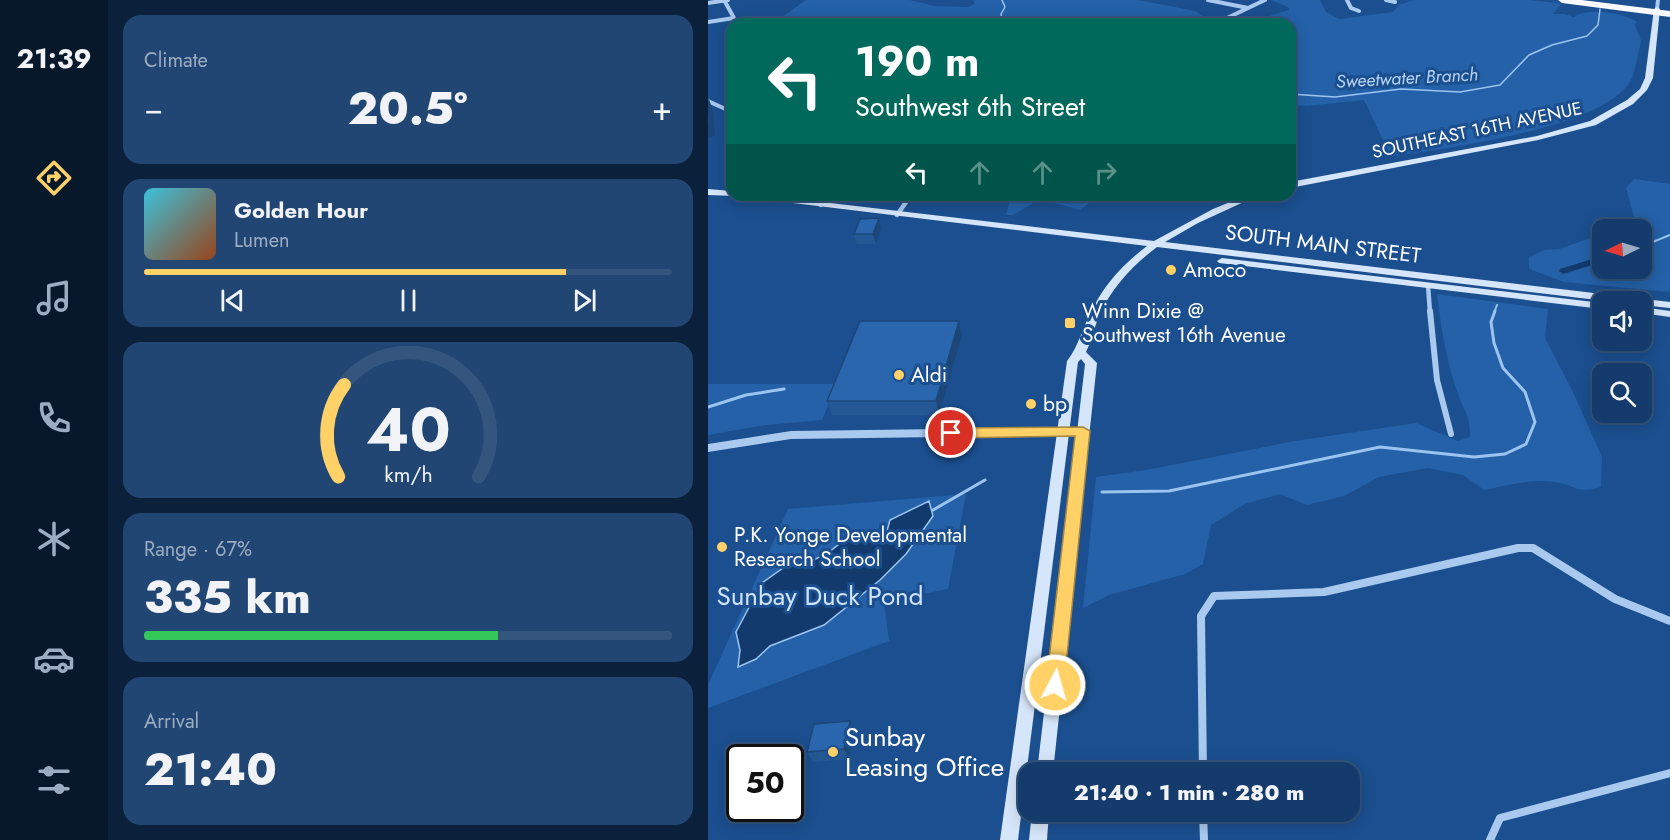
<!DOCTYPE html>
<meta charset="utf-8">
<style>
body{margin:0;font-family:Jost,sans-serif;background:#214673;color:#f1f3f6;height:100vh;display:flex;flex-direction:column;font-size:22px;white-space:nowrap}
*{box-sizing:border-box;margin:0}
p{font-size:20px;color:#9dadc1}
.icon{flex:none;width:33px;height:33px;fill:none;stroke:currentColor;stroke-width:2;stroke-linecap:round;stroke-linejoin:round}
.map{position:relative;flex:1;overflow:hidden}
.panel{display:flex;flex-direction:column;gap:15px;padding:15px;background:#0b203b;width:600px}
.panel>*{flex:none}
.guide{position:absolute;left:18px;top:18px;width:570px;height:183px;border-radius:18px;box-shadow:0 3px 15px #0003,0 0 0 2px #33557e;background:#00695c;color:#fff;overflow:hidden}
.needle{width:39px;rotate:265deg}
.buttons{position:absolute;left:884px;top:219px;display:grid;gap:12px}
.buttons a{display:grid;place-items:center;width:60px;height:60px;border-radius:12px;background:#143b6b;box-shadow:0 3px 15px #0003,0 0 0 2px #33557e;font-size:30px}
.speed{position:absolute;left:18px;top:744px;display:flex;gap:12px;font-size:30px;font-weight:700;text-align:center}
.speed>*{display:grid;place-content:center;width:78px;height:78px;border-radius:50%;background:#143b6b;box-shadow:0 3px 15px #0003,0 0 0 2px #33557e;line-height:1}
.speed .limit{border:3px solid #111;border-radius:9px;background:#fff;color:#111}
.pin{position:absolute;display:grid;place-items:center;width:51px;height:51px;color:#fff;margin:-26px;border:3px solid #fff;border-radius:50%;box-shadow:0 2px 6px #0007}
.me{position:absolute;width:66px;margin:-33px;rotate:6deg;stroke-linejoin:round;filter:drop-shadow(0 0 4px #0008)}
.turn{display:flex;align-items:center;gap:21px;height:126px;padding:0 30px;font-size:27px}
.turn .icon{width:78px;height:78px;stroke-width:2.5}
.turn b{display:block;font-size:42px;line-height:51px}
.lanes{display:flex;align-items:center;height:57px;padding:0 30px;background:#0003;justify-content:center;gap:30px;direction:ltr}
.lanes .off{opacity:.35}
.big{font-size:45px;font-weight:800;line-height:1.1}
.panel .tile{flex:1;display:flex;flex-direction:column;justify-content:center;gap:9px;min-width:0;padding:0 21px;border-radius:18px;background:#214673}
.panel .dial{align-items:center;gap:0}
.dial svg{height:156px;overflow:visible;fill:none;stroke:#33557e;stroke-width:7;stroke-linecap:round;text-anchor:middle}
.dial text{fill:#f1f3f6;stroke:none}
.song{display:flex;align-items:center;gap:18px}
.cover{width:72px;height:72px;border-radius:9px;background:linear-gradient(135deg,hsl(190 70% 55%),hsl(20 70% 35%))}
.played{height:6px;border-radius:3px;background:linear-gradient(90deg,#ffd166 80%,#33557e 80%)}
.keys{display:flex;justify-content:space-around;direction:ltr}
.heat{display:flex;justify-content:space-between;align-items:center;font-size:33px;direction:ltr}
.charge{height:9px;border-radius:4px;background:linear-gradient(90deg,#34c759 67%,#33557e 0)}
.trip{position:absolute;left:310px;top:762px;width:342px;height:60px;border-radius:18px;background:#143b6b;box-shadow:0 3px 15px #0003,0 0 0 2px #33557e;font-weight:800;line-height:60px;text-align:center}
main{display:flex;flex:1;min-height:0}
.tab-bar{display:flex;flex-direction:column;width:108px;justify-content:space-around;align-items:center;background:#08182b;color:#9dadc1}
.tab-bar .icon{width:42px;height:42px}
.tab-bar .on{color:#ffd166}
.tab-bar b{font-size:27px;color:#f1f3f6}
.map>svg:first-child{display:block}
</style>
<main>
<nav class="tab-bar">
<b>21:39</b>
<svg class="icon on" aria-label="directions" viewBox="0 0 24 24"><path d="M12 3l9 9-9 9-9-9zM9 14v-3h6M13 9l2 2-2 2"/></svg>
<svg class="icon" aria-label="music" viewBox="0 0 24 24"><path d="M9 18V5l10-2v13"/><circle cx="6" cy="18" r="3"/><circle cx="16" cy="16" r="3"/></svg>
<svg class="icon" aria-label="phone" viewBox="0 0 24 24"><path d="M5 4h4l2 5-3 2q2 4 5 5l2-3 5 2v4C11 20 4 13 5 4z"/></svg>
<svg class="icon" aria-label="climate" viewBox="0 0 24 24"><path d="M12 3v18M4 7l16 10M4 17L20 7"/></svg>
<svg class="icon" aria-label="car" viewBox="0 0 24 24"><path d="M5 17H2v-5l4-1 3-4h7l3 4 3 1v5h-3M9 17h6M6 11h13"/><circle cx="7" cy="17" r="2"/><circle cx="17" cy="17" r="2"/></svg>
<svg class="icon" aria-label="filters" viewBox="0 0 24 24"><path d="M4 7h16M4 17h16"/><circle cx="9" cy="7" r="2"/><circle cx="15" cy="17" r="2"/></svg>
</nav>
<section class="panel">
<div class="tile"><p>Climate</p>
<div class="heat"><a>−</a><b class="big">20.5°</b><a>+</a></div>
</div>
<div class="tile">
<div class="song"><i class="cover"></i><div><b>Golden Hour</b><p>Lumen</p></div></div>
<div class="played"></div>
<div class="keys"><svg class="icon" aria-label="previous" viewBox="0 0 24 24"><path d="M18 5L8 12l10 7zM5 5v14"/></svg><svg class="icon" aria-label="pause" viewBox="0 0 24 24"><path d="M8 5v14M16 5v14"/></svg><svg class="icon" aria-label="next" viewBox="0 0 24 24"><path d="M6 5l10 7-10 7zM19 5v14"/></svg></div>
</div>
<div class="tile dial"><svg viewBox="0 0 100 80">
<path d="M14 69A42 42 0 1 1 86 69"/>
<path d="M14 69A42 42 0 0 1 17 22" stroke="#ffd166"/>
<text x="50" y="56" font-size="32" font-weight="700">40</text>
<text x="50" y="72" font-size="11">km/h</text>
</svg></div>
<div class="tile"><p>Range · 67%</p><b class="big">335 km</b><div class="charge"></div></div>
<div class="tile"><p>Arrival</p><b class="big">21:40</b></div>
</section>
<div class="map">
<svg width="962" height="840" viewBox="0 0 962 840">
<rect width="100%" height="100%" fill="#1b4f8f"/>
<path fill="#2461a8" d="M98,0h104l24,6 34,1 7,-3 -2,-4h165l57,11 20,13h-443z
M563,0h49l6,12 13,7 54,-7 6,-7 15,-5h115l29,3 3,1 -8,10h12l9,3c12,-10 51,-4 63,5l-2,2c1,7 5,11 6,17 0,2 -7,32 -8,35 -21,53 -191,72 -242,81l-27,-57 -58,6 -16,-1v-81h-38l14,-7 23,-7 -1,-3z
M926,179l36,5v108l-106,-10 -35,-13v-12l15,-7 15,-1 43,-15v34h39v-38l-10,-1 3,-12 -8,-29z
M303,195h89l-20,15 -40,-11 -27,16h-7z
M729,294l111,15 -3,29 28,54 29,65 -1,30c-27,7 -22,-1 -46,-5 -23,-4 -49,4 -71,8l-21,-15 -35,-7 -49,9 -35,19 -37,9 -27,-11 -35,10 -34,21 -8,39 -18,10 -76,21 -26,13 13,-131 50,-7 149,-29 121,-18 42,18 12,-4c0,-22 -4,-21 -11,-40 -12,-33 -18,-68 -22,-103z
M0,384h129l-15,36 -56,5 -58,10z
M258,494l-18,95 -64,13 5,39 -181,67v-23l80,-176z"/>
<path fill="#123a6d" stroke="#9cc4f0" stroke-width="1.5" d="M221,501l4,15 -27,38 -26,26 -56,45 -54,21 -14,13 -18,8 2,-17 -4,-18 26,-49 24,-17 26,-5 17,-9 19,-15c15,1 25,2 39,-6l3,-11z"/>
<g fill="none" stroke-linecap="round" stroke-linejoin="round">
<path stroke="#9cc4f0" stroke-width="1.5" d="M294,0l3,7 -4,7 2,10
M582,94l45,3 66,-8 59,3 40,-7 29,-30 23,-10 35,-9 11,-11 2,-16"/>
<path stroke="#9cc4f0" stroke-width="2" d="M935,246l27,-11
M786,313l3,-8"/>
<path stroke="#9cc4f0" stroke-width="3" d="M0,407l38,-12 38,-6
M394,492l67,-1 211,-44 94,10 31,-3 21,-10 9,-22 -10,-30 -22,-24 -9,-25 -3,-21 4,-11
M225,510l52,-30"/>
<path fill="#123a6d" fill-rule="evenodd" d="M933,244h5l1,2 -6,4z
M894,256v6l-39,12 -4,-3 1,-2z"/>
<path stroke="#a9c9ee" stroke-width="4" d="M500,0l40,8
M639,0l4,8 8,3
M678,0l9,2
M0,3l20,-3
M949,9l1,-9
M517,19l40,-19
M0,22l26,-4 -10,-18
M0,101l24,11"/>
<path stroke="#a9c9ee" stroke-width="4.5" d="M113,205l7,-10
M189,215l14,-20
M720,285l2,28"/>
<path stroke="#a9c9ee" stroke-width="6" d="M722,311l7,69 14,54"/>
<path stroke="#a9c9ee" stroke-width="8" d="M495,772l-2,-156 13,-20 110,-4 194,-44h15l82,51 55,22
M495,812l1,28
M782,840l10,-22 170,-45"/>
<path fill="#a9c9ee" fill-rule="evenodd" d="M375,427l5,4 -5,4 -292,4 -83,13v-8l83,-13z"/>
<path fill="#d6e6fa" fill-rule="evenodd" d="M949,7l3,2 -7,69 -6,12 -14,14 -37,21 -58,15 -248,48v-6l247,-46 53,-15 37,-21 13,-11 5,-11 9,-69z
M0,189l24,2v4h30l392,46 59,-32 34,-14h12l-61,28 -33,19 505,60v6l-29,-3v-3h-27l-457,-55c-25,19 -45,40 -58,69 -5,12 -7,24 -13,36l11,11 -44,409h-16l48,-408 -4,-5 -3,3 -60,478h-18l67,-479c12,-16 14,-29 23,-47 13,-28 32,-49 57,-68l-412,-50 -27,-1z
M514,258l380,45v6l-383,-46 -2,-2z
M933,307l29,4v6l-29,-4z
M324,812h17l-2,28h-18z"/>
<path fill="#f8faff" fill-rule="evenodd" d="M850,0h24l88,11v6l-108,-14z"/>
</g>
<path fill="#245895" d="M171,218l2,10 -5,16h-19l-3,-10z
M251,321l3,14 -23,80h-107l-5,-14z
M142,721l5,11 -6,27 -36,3 -6,-10z"/>
<path fill="#1d4779" d="M1,99l4,12 2,25 -7,1z
M171,218l2,10 -5,16 -3,-10z
M251,321l3,14 -23,80 -3,-14z
M142,721l5,11 -6,27 -5,-10z"/>
<path fill="#2a66ad" stroke="#1d4779" stroke-width="1.5" d="M0,99l2,24 -2,1z
M171,218l-6,16h-19l6,-15z
M152,321h99l-23,80h-109z
M142,721l-6,28 -37,3 7,-28z"/>
<path fill="#ffd166" stroke="#a68842" stroke-width="1.5" d="M375,427l7,4 -26,254 -3,6 -6,2 -7,-2 -2,-6 29,-249 -124,2 -7,-5 7,-5z"/>
<g fill="#ffd166" stroke="#1b4f8f" stroke-width="2">
<circle cx="463" cy="270" r="6"/>
<rect x="356" y="317" width="12" height="12" rx="3"/>
<circle cx="191" cy="375" r="6"/>
<circle cx="323" cy="404" r="6"/>
<circle cx="14" cy="547" r="6"/>
<circle cx="125" cy="752" r="6"/>
</g>
<g text-anchor="middle" dominant-baseline="central" stroke-width="6" stroke-linejoin="round" paint-order="stroke">
<g font-size="18" font-style="italic" fill="#b5d3f5" stroke="#1b4f8f">
<text transform="translate(699 78) rotate(-3)">Sweetwater Branch</text>
</g>
<g font-size="18" fill="#fff" stroke="#1b4f8f">
<text transform="translate(769 130) rotate(-12)">SOUTHEAST 16TH AVENUE</text>
</g>
<g font-size="21" fill="#fff" stroke="#1b4f8f">
<text transform="translate(615 244) rotate(7)">SOUTH MAIN STREET</text>
</g>
<g font-size="21" fill="#fff" stroke="#1b4f8f" text-anchor="start">
<text x="475" y="270">Amoco</text>
<text x="374" y="311">Winn Dixie @<tspan x="374" dy="24">Southwest 16th Avenue</tspan></text>
<text x="203" y="375">Aldi</text>
<text x="335" y="404">bp</text>
<text x="26" y="535">P.K. Yonge Developmental<tspan x="26" dy="24">Research School</tspan></text>
</g>
<g font-size="26" fill="#cfe3fa" stroke="#1b4f8f">
<text x="112" y="596">Sunbay Duck Pond</text>
</g>
<g font-size="26" fill="#fff" stroke="#1b4f8f" text-anchor="start">
<text x="137" y="737">Sunbay<tspan x="137" dy="30">Leasing Office</tspan></text>
</g>
</g>
</svg>
<div class="buttons">
<a><svg class="needle" viewBox="-14 -14 28 28"><path d="M0-13l5 13h-10z" fill="#e53935"/><path d="M0 13l5-13h-10z" fill="#9dadc1"/></svg></a>
<a><svg class="icon" aria-label="sound" viewBox="0 0 24 24"><path d="M4 9h4l5-4v14l-5-4H4zM17 9q2 3 0 6"/></svg></a>
<a><svg class="icon" aria-label="search" viewBox="0 0 24 24"><circle cx="10" cy="10" r="6"/><path d="M15 15l6 6"/></svg></a>
</div>
<div class="speed"><div class="limit">50</div></div>
<div class="pin" style="left:243px;top:433px;background:#d93025"><svg class="icon" aria-label="arrive" viewBox="0 0 24 24"><path d="M6 21V4h12l-3 4 3 4H6"/></svg></div>
<svg class="me" style="left:347px;top:685px" viewBox="-20 -20 40 40"><circle r="17" fill="#ffd166" stroke="#fff" stroke-width="3"/><path d="M0-11L8 9 0 5-8 9z" fill="#fff"/></svg>
<div class="trip">21:40 · 1 min · 280 m</div>
<div class="guide">
<div class="turn"><svg class="icon" aria-label="left" viewBox="0 0 24 24"><path d="M17 20v-9H6M10 6l-5 5 5 5"/></svg><div><b>190 m</b>Southwest 6th Street</div></div>
<div class="lanes"><svg class="icon" aria-label="left" viewBox="0 0 24 24"><path d="M17 20v-9H6M10 6l-5 5 5 5"/></svg><svg class="icon off" aria-label="ahead" viewBox="0 0 24 24"><path d="M12 20V5M6 11l6-6 6 6"/></svg><svg class="icon off" aria-label="ahead" viewBox="0 0 24 24"><path d="M12 20V5M6 11l6-6 6 6"/></svg><svg class="icon off" aria-label="right" viewBox="0 0 24 24"><path d="M7 20v-9h11M14 6l5 5-5 5"/></svg></div>
</div>
</div>
</main>
